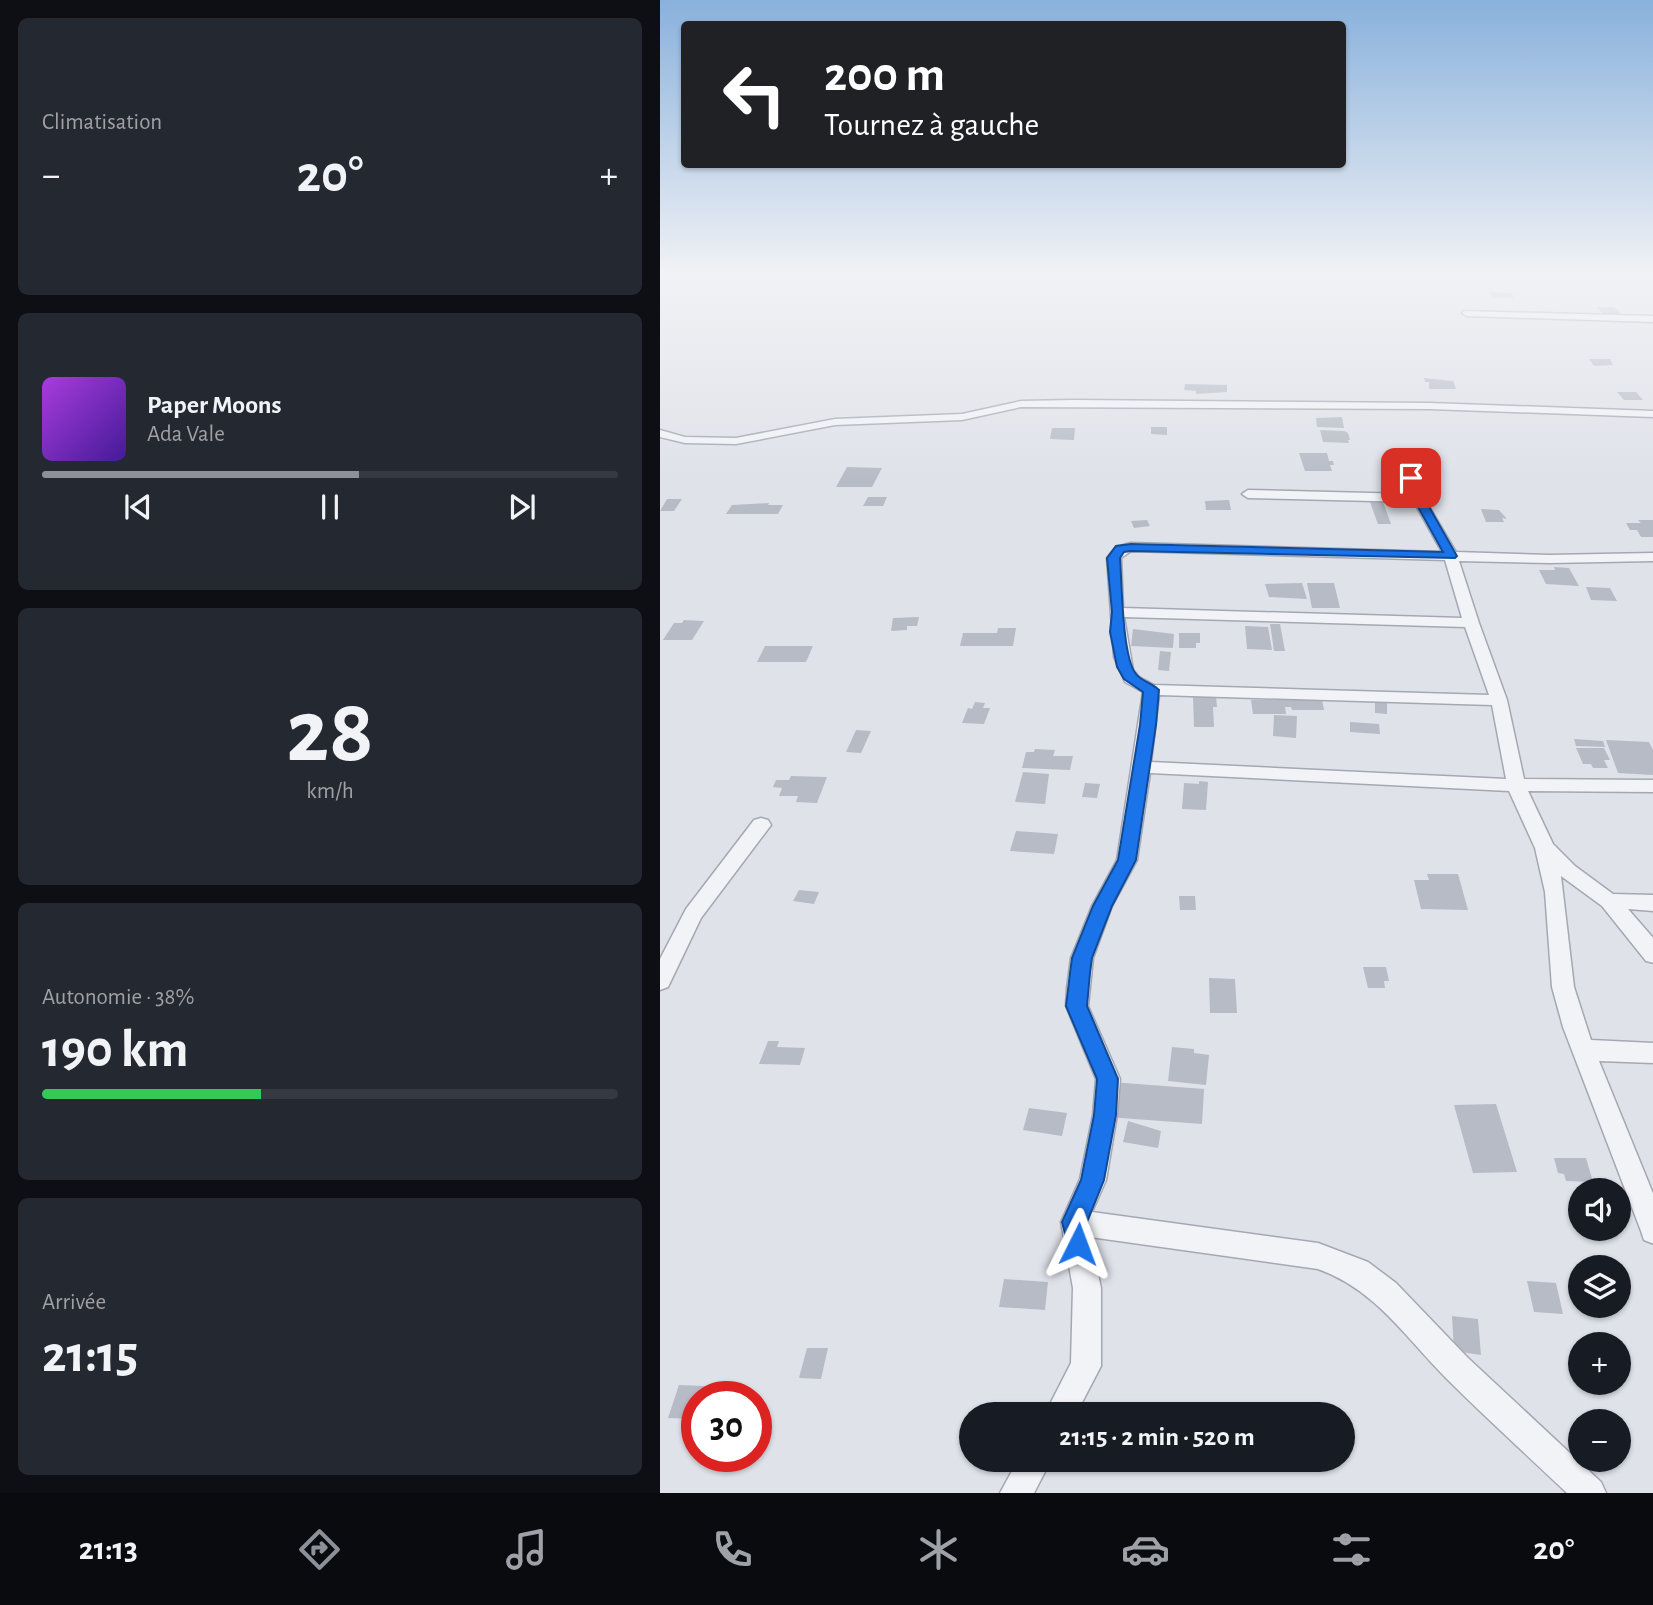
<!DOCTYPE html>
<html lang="fr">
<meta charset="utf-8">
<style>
body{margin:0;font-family:"Alegreya Sans",sans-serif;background:#242831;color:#f1f3f6;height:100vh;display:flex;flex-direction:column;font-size:26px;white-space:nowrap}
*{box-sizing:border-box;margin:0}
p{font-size:23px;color:#9ea1a6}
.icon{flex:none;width:38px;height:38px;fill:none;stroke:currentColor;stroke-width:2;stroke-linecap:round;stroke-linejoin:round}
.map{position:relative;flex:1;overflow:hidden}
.drawer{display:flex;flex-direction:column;gap:18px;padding:18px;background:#0d0f14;width:660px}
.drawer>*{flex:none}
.banner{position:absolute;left:21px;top:21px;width:665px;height:147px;border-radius:7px;box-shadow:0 2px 5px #0004;background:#202124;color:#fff;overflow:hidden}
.buttons{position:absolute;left:908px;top:1178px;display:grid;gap:14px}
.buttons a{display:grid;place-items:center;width:63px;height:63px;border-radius:50%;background:#171b24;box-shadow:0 2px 5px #0004;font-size:35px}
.speed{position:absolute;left:21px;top:1381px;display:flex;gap:14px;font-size:35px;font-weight:700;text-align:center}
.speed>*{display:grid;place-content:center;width:91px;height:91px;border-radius:50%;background:#171b24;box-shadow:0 2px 5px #0004;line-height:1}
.speed .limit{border:10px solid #d22;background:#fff;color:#111}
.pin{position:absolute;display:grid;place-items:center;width:60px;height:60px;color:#fff;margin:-30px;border-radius:14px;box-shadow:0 4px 10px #0006}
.me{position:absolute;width:77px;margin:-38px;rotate:3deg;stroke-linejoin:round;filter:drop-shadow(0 0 5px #0008)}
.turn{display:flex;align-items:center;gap:24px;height:147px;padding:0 28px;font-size:32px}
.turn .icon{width:91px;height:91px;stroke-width:2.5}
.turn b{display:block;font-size:49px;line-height:60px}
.big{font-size:52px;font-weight:700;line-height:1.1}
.drawer .tile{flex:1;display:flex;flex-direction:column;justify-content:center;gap:10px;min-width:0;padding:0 24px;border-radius:10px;background:#242831}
.drawer .dial{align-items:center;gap:0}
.dial b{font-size:91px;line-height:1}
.song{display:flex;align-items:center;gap:21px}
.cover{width:84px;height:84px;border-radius:10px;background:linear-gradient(135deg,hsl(280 70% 55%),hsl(260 70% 35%))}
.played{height:7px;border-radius:4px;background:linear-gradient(90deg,#8c9099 55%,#363941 55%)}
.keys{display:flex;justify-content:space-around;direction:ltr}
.heat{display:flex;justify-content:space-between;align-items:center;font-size:38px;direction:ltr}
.charge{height:10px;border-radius:5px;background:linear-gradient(90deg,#34c759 38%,#363941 0)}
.trip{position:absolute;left:299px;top:1402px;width:396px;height:70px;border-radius:35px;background:#171b24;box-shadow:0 2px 5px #0004;font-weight:700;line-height:70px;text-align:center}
.tab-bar{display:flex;height:112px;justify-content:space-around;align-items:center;background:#090b0e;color:#9ea1a6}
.tab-bar .icon{width:49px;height:49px}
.tab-bar .on{color:#8c9099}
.tab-bar b{font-size:32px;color:#f1f3f6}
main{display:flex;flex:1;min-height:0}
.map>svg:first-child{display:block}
</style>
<main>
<section class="drawer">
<div class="tile"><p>Climatisation</p>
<div class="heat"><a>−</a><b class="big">20°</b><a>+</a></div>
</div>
<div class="tile">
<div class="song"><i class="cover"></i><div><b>Paper Moons</b><p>Ada Vale</p></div></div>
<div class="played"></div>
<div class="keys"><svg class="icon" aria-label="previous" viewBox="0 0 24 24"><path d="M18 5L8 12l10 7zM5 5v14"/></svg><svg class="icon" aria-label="pause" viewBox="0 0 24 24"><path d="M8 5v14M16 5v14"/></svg><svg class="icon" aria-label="next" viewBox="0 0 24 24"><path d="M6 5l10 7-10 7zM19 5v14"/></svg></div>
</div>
<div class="tile dial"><b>28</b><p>km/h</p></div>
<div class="tile"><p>Autonomie · 38%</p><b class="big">190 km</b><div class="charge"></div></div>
<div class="tile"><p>Arrivée</p><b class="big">21:15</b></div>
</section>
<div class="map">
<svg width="994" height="1493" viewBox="0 0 994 1493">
<rect width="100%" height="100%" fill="#dfe2e9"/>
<path fill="#b6bbc5" d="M830,292l21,1 3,5h-21z
M937,307h17l7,7h-18z
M929,359h21l3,6 -19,1z
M764,378l29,3 3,8h-27v-7h-4z
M525,384l42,1v7l-31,2v-3l-12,-1z
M957,392h19l7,8h-19z
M682,417l2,11 -27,-1 -1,-9z
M491,427h16v8l-16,-1z
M392,428h23l-1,12 -24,-1z
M660,430l24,1 4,2 2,7h-2l1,3 -26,-1z
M639,453h28l2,8h4l1,4h-4l2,6h-27z
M187,467l35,1 -10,19h-36z
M208,497h19l-4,9h-20z
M7,499h15l-8,12h-14z
M569,500l2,10h-25l-1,-9z
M710,502h13l8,22h-13z
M109,503l-1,2h15l-5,9h-52l6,-9z
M821,509l18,1 8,9 -5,-1 2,4h-18z
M487,520l3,6 -16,2 -3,-7z
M978,520h16v17h-13l-4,-7h-7l-4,-7h15z
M894,567l15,1 10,18 -33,-2 -7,-14h16z
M642,583l5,16 -38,-2 -4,-13z
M647,583h27l6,25h-28z
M926,587l24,1 7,13 -26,-1z
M259,617l-2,9h-10v4l-16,1 2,-13z
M24,620l20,1 -12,19h-29l11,-17h8z
M610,624h10l5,27h-11z
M585,626l23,1 4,23 -25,-1z
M338,628h18l-3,18h-53l3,-13h34z
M473,629l41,5 -1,14 -42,-2z
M519,633h21v10h-4v5h-17z
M105,646h48l-7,16h-49z
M500,651l11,1 -2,19 -11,-1z
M533,696h23l1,11h-4l1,20h-20z
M591,700h71l2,10h-32l-1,-3h-6l1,7h-33z
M715,701l12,1v12l-12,-1z
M315,702l10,1 -2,5h7l-6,16 -22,-1 6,-15 4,1z
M614,715l23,1 -1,22 -23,-2z
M690,722l29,2 1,10 -30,-2z
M196,730l15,1 -10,22 -15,-1z
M914,739l29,2 2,6 -29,-1z
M946,740l43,2 5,10v23l-36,-2z
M916,748h28l6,12h-6l4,8h-15l-2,-4h-8z
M375,749l20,1 -2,6h20l-3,14 -48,-2 4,-16h8z
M363,772l26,2 -4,30 -30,-2z
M131,776l36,1 -10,26 -21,-1 2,-6h-19l3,-8 -9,-1 3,-7h13z
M539,781l9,1 -2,28 -24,-1 2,-26 15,1z
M425,783l15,1 -3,14 -15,-1z
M356,831l42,3 -4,20 -44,-3z
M767,874h31l10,36 -47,-1 -7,-29h15z
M139,890l20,2 -5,12 -21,-3z
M519,896h16l1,14h-16z
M703,967h23l3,14h-5l1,7h-17z
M549,978l26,1 2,34h-27z
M108,1041h11l-2,6 28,1 -5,17 -41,-1z
M512,1047l22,2v4l15,2 -3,30 -38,-4z
M451,1082l93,7 -2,35 -95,-7z
M836,1104l21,68 -44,1 -19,-68z
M369,1108l38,5 -5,23 -39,-6z
M468,1121l33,10 -3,17 -35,-6z
M894,1158h32l7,24 -27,-1 -2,-7 -6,-1z
M344,1279l44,3 -3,28 -46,-3z
M867,1281l29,2 7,31 -29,-2z
M792,1316l26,3 3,36 -27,-4z
M147,1348h21l-7,31 -22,-1z
M19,1385l51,2 -3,9h-30v23l-29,-1z
M445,1407l44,4v3h-44z"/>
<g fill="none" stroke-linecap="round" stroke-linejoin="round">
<defs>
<path id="street" d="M804,311l190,5v6l-187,-6 -5,-3z
M414,400l356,3 224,8v6l-224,-8 -409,-2 -59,13 -127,5 -99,19 -51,-1 -25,-6v-7l25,7 51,1 99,-19 127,-5 59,-13z
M751,474l6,4 7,20 32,54 94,3 104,-2 -1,8 -103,2 -91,-2 20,62 28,77 17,79 130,1v12l-126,-1 25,53 22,22 38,28 41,1v16l-26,-2 26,30v24l-8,-2 -44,-55 -41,-30 13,111 17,53 63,3v20l-55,-2 55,135v48l-10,-4 -3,-9 -78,-204 -11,-40 -7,-95 -10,-44 -26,-57 -359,-18 -13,87 -25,46 -19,52 -5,48 32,73 -3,36 -11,65 -14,32 226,31 50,19 28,21 71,74 134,125 5,11h-39c-40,-38 -81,-75 -120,-114 -41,-41 -72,-90 -129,-110l-228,-32 11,51v78l-25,48h-31l26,-51 2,-75 -12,-66 19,-43 13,-64 3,-36 -30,-73 1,-18 4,-30 21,-52 25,-46 26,-168 -18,-10 -11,-25 -7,-99 9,-11 15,-4 311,9 -28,-50 -166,-4 -6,-4 6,-4 162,4 -5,-16zM471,551l314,9 17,58 -339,-10 -2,-50zM464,617l341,10 24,68 -335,-10 -15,-8 -6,-7zM499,695l333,10 14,74 -355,-17z
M101,818l7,2 3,5 -70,93 -33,69 -8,3v-31l26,-50 68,-89z
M358,1460h33l-17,33h-34z"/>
</defs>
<use href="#street" stroke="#a4a8b3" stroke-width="3"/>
<use href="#street" fill="#f2f3f7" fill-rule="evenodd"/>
</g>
<linearGradient id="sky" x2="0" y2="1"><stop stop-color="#89b1dc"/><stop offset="0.57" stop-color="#f1f2f5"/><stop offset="1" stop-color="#f1f2f5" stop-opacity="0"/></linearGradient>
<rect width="994" height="481" fill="url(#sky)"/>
<path fill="#1a73e8" stroke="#114b97" stroke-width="2" d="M751,475l5,3 8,20 33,58 -2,2 -324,-7 -7,1 -4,6c2,25 2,99 16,116 5,7 16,9 23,16l-3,35 -20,135 -24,46 -20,52 -2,15 -3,33 31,73 -2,36 -12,65 -17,42 4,22 -4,9 -9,3 -8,-3 -8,-31 19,-42 13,-65 3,-36 -31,-73 4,-33 2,-15 21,-52 25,-46 22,-135 3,-33 -19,-13 -7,-12 -7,-35 2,-20 -5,-54 9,-12 15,-2 312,8 -30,-54 -8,-20z"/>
</svg>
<div class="buttons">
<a><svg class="icon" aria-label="sound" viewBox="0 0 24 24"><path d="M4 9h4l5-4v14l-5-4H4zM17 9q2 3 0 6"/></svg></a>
<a><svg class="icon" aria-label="layers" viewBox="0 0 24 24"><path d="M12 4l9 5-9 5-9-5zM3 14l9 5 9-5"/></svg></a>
<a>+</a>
<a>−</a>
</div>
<div class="speed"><div class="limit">30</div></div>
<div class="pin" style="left:751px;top:478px;background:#d93025"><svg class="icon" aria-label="arrive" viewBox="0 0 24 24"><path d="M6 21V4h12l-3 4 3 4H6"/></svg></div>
<svg class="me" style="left:418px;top:1244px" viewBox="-20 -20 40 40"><path d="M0-17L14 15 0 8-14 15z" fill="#1a73e8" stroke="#fff" stroke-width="4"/></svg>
<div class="trip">21:15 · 2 min · 520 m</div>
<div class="banner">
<div class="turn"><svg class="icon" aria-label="left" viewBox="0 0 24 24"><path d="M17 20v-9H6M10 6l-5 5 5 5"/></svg><div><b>200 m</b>Tournez à gauche</div></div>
</div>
</div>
</main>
<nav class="tab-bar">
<b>21:13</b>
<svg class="icon on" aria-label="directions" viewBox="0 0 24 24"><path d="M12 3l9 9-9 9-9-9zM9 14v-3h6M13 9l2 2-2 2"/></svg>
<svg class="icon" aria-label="music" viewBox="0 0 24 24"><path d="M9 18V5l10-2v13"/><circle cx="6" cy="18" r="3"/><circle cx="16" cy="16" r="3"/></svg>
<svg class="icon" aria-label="phone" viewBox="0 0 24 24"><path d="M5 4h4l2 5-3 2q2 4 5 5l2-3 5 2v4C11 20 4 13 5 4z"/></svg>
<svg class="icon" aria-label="climate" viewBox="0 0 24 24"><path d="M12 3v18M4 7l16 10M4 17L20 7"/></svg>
<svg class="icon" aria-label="car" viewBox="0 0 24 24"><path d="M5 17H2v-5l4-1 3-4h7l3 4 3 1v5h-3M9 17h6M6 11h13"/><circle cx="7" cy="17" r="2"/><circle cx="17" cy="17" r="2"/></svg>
<svg class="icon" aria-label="filters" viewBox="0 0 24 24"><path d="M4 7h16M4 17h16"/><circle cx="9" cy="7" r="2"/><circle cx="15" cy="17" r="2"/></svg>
<b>20°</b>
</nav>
